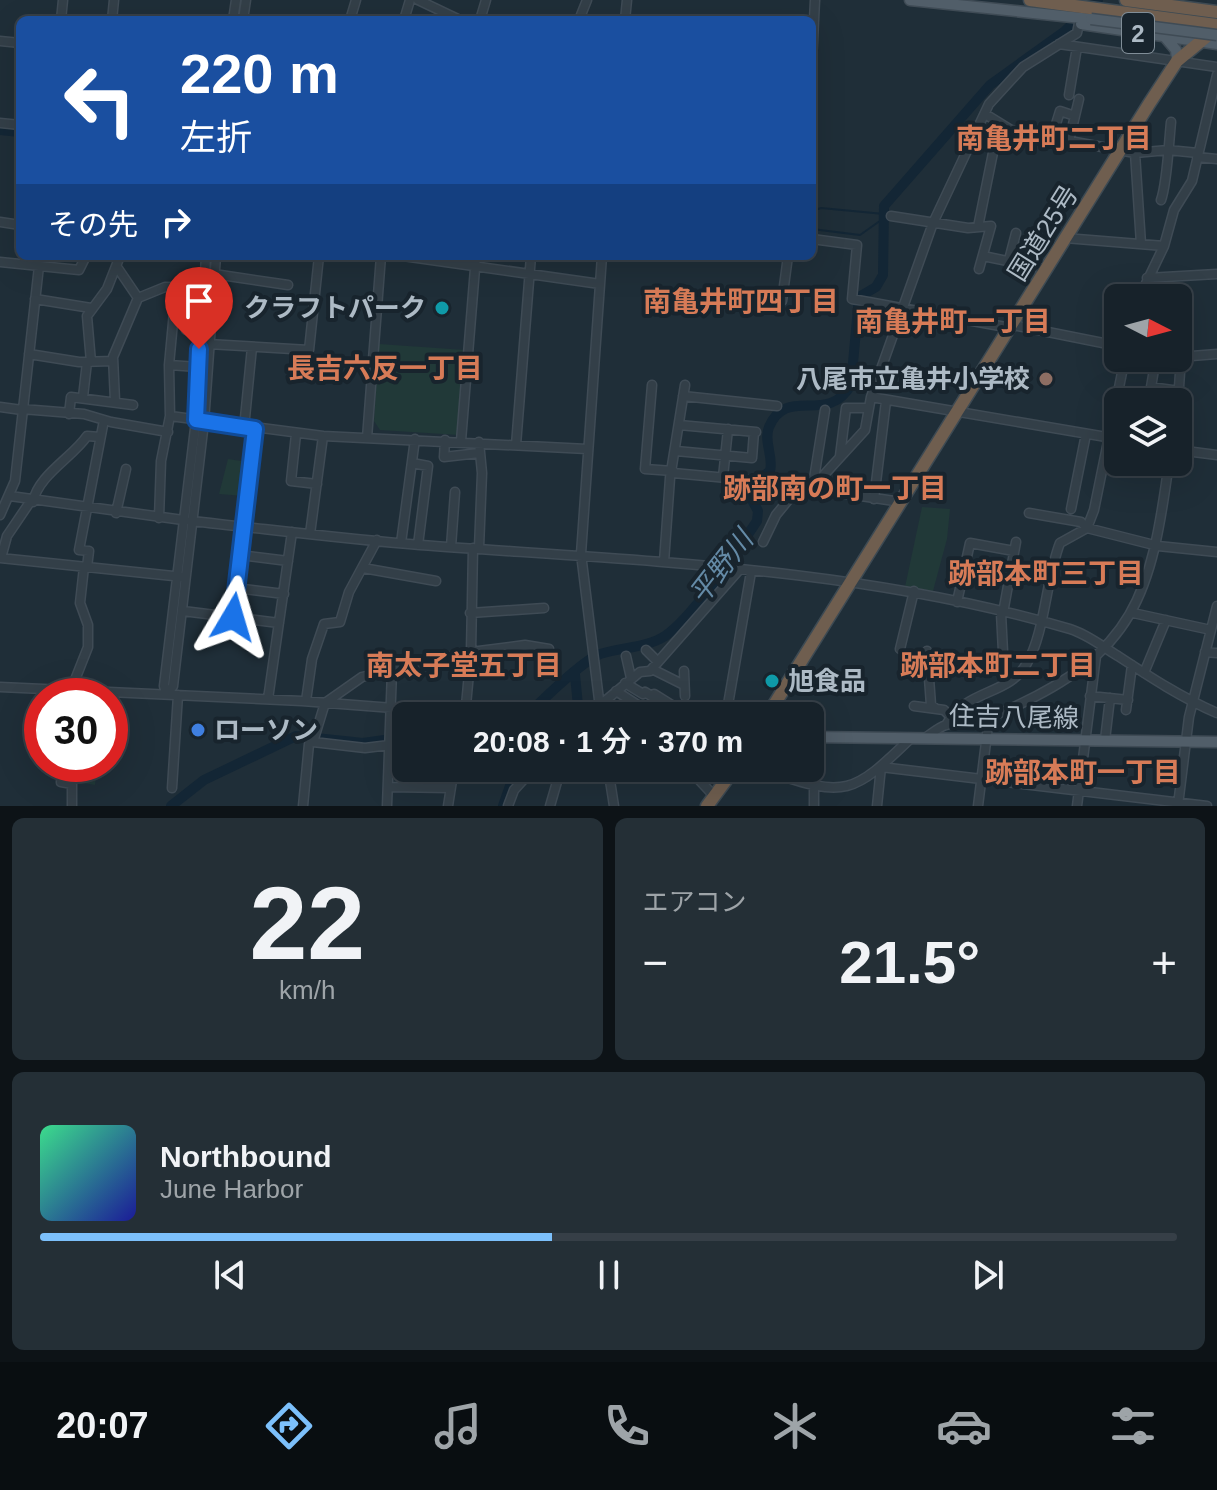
<!DOCTYPE html>
<html lang="ja">
<meta charset="utf-8">
<style>
body{margin:0;font-family:Helvetica,"Noto Sans JP",sans-serif;background:#242f36;color:#f1f3f6;height:100vh;display:flex;flex-direction:column;font-size:30px;white-space:nowrap}
*{box-sizing:border-box;margin:0}
p{font-size:26px;color:#9ea4a8}
.icon{flex:none;width:44px;height:44px;fill:none;stroke:currentColor;stroke-width:2;stroke-linecap:round;stroke-linejoin:round}
.map{position:relative;height:806px;overflow:hidden}
.drawer{display:flex;flex-direction:column;gap:12px;padding:12px;background:#0d1317;flex:1}
.drawer>*{flex:none}
.top-card{position:absolute;left:16px;top:16px;width:800px;height:244px;border-radius:12px;box-shadow:0 8px 32px #0002,0 0 0 2px #363f47;background:#1a4fa0;color:#fff;overflow:hidden}
.needle{width:52px;rotate:96deg}
.fabs{position:absolute;left:1104px;top:284px;display:grid;gap:16px}
.fabs a{display:grid;place-items:center;width:88px;height:88px;border-radius:12px;background:#17222a;box-shadow:0 8px 32px #0002,0 0 0 2px #363f47;font-size:40px}
.speed{position:absolute;left:24px;top:678px;display:flex;gap:16px;font-size:40px;font-weight:700;text-align:center}
.speed>*{display:grid;place-content:center;width:104px;height:104px;border-radius:50%;background:#17222a;box-shadow:0 8px 32px #0002,0 0 0 2px #363f47;line-height:1}
.speed .limit{border:12px solid #d22;background:#fff;color:#111}
.pin{position:absolute;display:grid;place-items:center;width:68px;height:68px;color:#fff;margin:-82px -34px;border-radius:50% 50% 50% 0;rotate:-45deg;box-shadow:0 0 8px #0007}
.pin .icon{rotate:45deg}
.me{position:absolute;width:88px;margin:-44px;rotate:7deg;stroke-linejoin:round;filter:drop-shadow(0 0 6px #0008)}
.turn{display:flex;align-items:center;gap:28px;height:168px;padding:0 32px;font-size:36px}
.turn .icon{width:104px;height:104px;stroke-width:2.5}
.turn b{display:block;font-size:56px;line-height:68px}
.then{display:flex;align-items:center;height:76px;padding:0 32px;background:#0003;gap:16px;font-size:30px}
.big{font-size:60px;font-weight:600;line-height:1.1}
.drawer .tile{flex:1;display:flex;flex-direction:column;justify-content:center;gap:12px;min-width:0;padding:0 28px;border-radius:12px;background:#242f36}
.drawer .dial{align-items:center;gap:0}
.dial b{font-size:104px;line-height:1}
.song{display:flex;align-items:center;gap:24px}
.cover{width:96px;height:96px;border-radius:12px;background:linear-gradient(135deg,hsl(150 70% 55%),hsl(240 70% 35%))}
.played{height:8px;border-radius:4px;background:linear-gradient(90deg,#7cc0fb 45%,#363f47 45%)}
.keys{display:flex;justify-content:space-around;direction:ltr}
.heat{display:flex;justify-content:space-between;align-items:center;font-size:44px;direction:ltr}
.drawer .tiles{flex:1;display:grid;gap:12px;grid-template-columns:1fr 1fr}
.tile:last-child{grid-column:span 2}
.trip{position:absolute;left:392px;top:702px;width:432px;height:80px;border-radius:12px;background:#17222a;box-shadow:0 8px 32px #0002,0 0 0 2px #363f47;font-weight:600;line-height:80px;text-align:center}
.tabs{display:flex;height:128px;justify-content:space-around;align-items:center;background:#090e11;color:#9ea4a8}
.tabs .icon{width:56px;height:56px}
.tabs .on{color:#7cc0fb}
.tabs b{font-size:36px;color:#f1f3f6}
.map>svg:first-child{display:block}
</style>
<div class="map">
<svg width="1217" height="806" viewBox="0 0 1217 806">
<rect width="100%" height="100%" fill="#1f2e38"/>
<path fill="#213938" d="M379,344l86,6 -6,85 -79,-5 -6,-9z
M228,459l20,3 -4,34 -25,-2z
M922,507l28,2 -3,30 -14,52 -28,-4z
M64,764h33l-2,21 -30,-5z"/>
<g fill="none" stroke-linecap="round" stroke-linejoin="round">
<path stroke="#132635" stroke-width="2" d="M812,211l9,-3 63,6
M812,229l48,6 24,-17"/>
<path stroke="#132635" stroke-width="10" d="M0,130l20,2
M575,675l4,41
M530,712c16,-15 52,-51 70,-58 22,-7 46,-6 65,-18 28,-19 71,-84 92,-115l1,-10 -12,-22 24,-18c4,-14 -7,-30 -1,-44 18,-42 58,-1 82,-42l8,-88 17,-10 7,-12 1,-69 106,-121 75,-54 33,-31
M171,806l33,-26 92,-44 67,7 43,-6
M503,806l7,-20 17,-18"/>
<defs>
<path id="minor" d="M418,0l42,20
M61,20l2,-20
M112,20l2,-20
M233,20l3,-20
M243,20l3,-20
M350,20l6,-20
M404,20l6,-20
M480,20l6,-20
M579,20l8,-20
M625,20l2,-20
M0,41l20,2
M1059,44l158,23
M812,61l3,-61
M1069,95l8,-48
M985,114l26,16 64,12 60,11 33,-3 30,3
M0,123l20,2
M1052,137l8,-26 15,5
M1069,141l10,-42
M1135,153l6,91
M1197,157l20,2
M1161,200c6,-16 8,-59 10,-78
M891,216l77,12 23,-2 -12,43
M0,222l20,3
M978,227l21,-104
M1065,238l99,8
M812,239l45,6 -5,54 159,29
M403,256l197,28
M983,256l63,13
M1009,260l7,-27
M0,262l79,8 7,-14
M117,267l21,31
M214,274l74,11
M1147,278l70,-4
M1139,298l25,-52 10,-36 18,-29 25,-106
M35,299l56,9
M782,301l6,-45
M1013,325l105,21
M200,331l-14,-1 2,-20 14,-2
M208,344l101,6 10,-94
M29,354l50,8 34,-1
M1179,357l38,-3
M1156,358l-5,29 28,4
M91,362l-4,-46 20,-27 13,-33
M169,365l29,2
M652,385l-7,84 28,2
M683,396l94,10
M83,397l4,-35
M871,397l247,42
M115,401l-2,-44 25,-59 27,-11 38,1
M1178,402l3,-44
M0,407l22,3
M22,409l62,5 27,8 57,10
M69,414l2,-17 62,8
M170,416l153,20 264,13
M679,425l77,7
M244,428l8,-81
M296,434l-5,47 26,3
M367,438l14,-182
M445,440l-1,17 35,-4
M461,441l15,-185
M516,445l15,-189
M1178,450l39,5
M676,451l76,7 2,-26
M840,456l6,-48h22
M412,463l16,3 -10,79
M673,473l87,8 141,21
M723,477l5,-48
M813,485l12,-75
M811,489l54,-59 6,-33 62,-174 56,-119 34,-37 54,-34 2,-10
M10,496l173,24
M874,499l12,-98
M33,502c5,-27 40,-45 54,-66l13,1
M1071,509l15,-75
M116,513l10,-44
M1029,513l52,9 6,6 71,18 59,6
M0,515l15,-34 24,-215
M159,518l2,-57 9,-45 -1,-51 6,-64 -3,-13
M191,521c76,8 152,18 229,24 218,16 440,22 650,84 17,5 33,18 48,27 32,21 64,42 99,57
M310,534l13,-98
M763,542l13,-27 23,-28
M401,543l14,-104
M451,547l4,-55
M479,548l3,-75 -3,-31
M240,555l48,6
M0,558l183,19
M1,558l6,-22 23,-34
M664,562l6,-84 15,-93
M87,567l2,-16 -10,-1 25,-130
M363,568l73,13
M236,588l48,6
M957,602l13,-59 44,8
M183,611l96,12
M470,613l74,-5
M1001,613l2,39
M1003,613l13,-71
M1133,613l78,17
M233,617l22,-188
M900,649l14,-58
M646,650l12,12
M927,651l4,54 4,3
M1205,652l12,1
M626,656l5,22
M652,669l32,16
M684,671l1,25
M1144,673l22,-53
M625,683l18,11 2,-2 8,5 1,-3 24,15
M0,687l302,14 195,15
M616,691l39,25
M167,694l6,-8 31,-264 12,-166
M167,694l-3,-8 32,-266 10,-164
M69,695l19,-48v-22l-8,-22 4,-36
M1090,696l38,4
M268,699l24,-167
M306,701l6,-42 12,-35 16,-2 9,-30 28,-52
M600,705l40,-33 10,-1 89,-101
M914,706l30,4 7,7
M1126,710l6,-45
M465,716l6,-64 2,-104
M601,716l-20,-162 21,-298
M726,716l25,-144
M946,725c21,-37 63,-29 81,-62 18,-30 19,-85 33,-120l27,-15 7,-18 31,-152
M925,738c6,-4 14,-11 21,-13 19,-6 39,-5 59,-14 131,-58 146,-116 164,-249
M1105,740l5,-42
M313,742l52,6 41,-5
M62,764l-1,18 11,2v22
M881,767l326,39
M608,768l6,38
M651,768l-1,7 14,2
M688,768l27,29
M520,770l2,-2
M733,772h56l24,-5 4,-30
M770,772c76,26 83,22 140,-33
M388,787l62,1
M172,788l6,-93
M1178,805l11,-88 28,-111
M303,806l6,-62 4,-2 12,-39 37,-26 109,-25 54,-7 24,4
M387,806l5,-135
M448,806l6,-38
M508,806l6,-16 20,-22
M550,806l11,-38
M814,806v-19
M877,806l4,-39
M978,806l11,-88
M1077,806l19,-150"/>
<path id="major" d="M910,0l181,19
M1081,24l136,20
M1165,37l11,13 1,11
M810,737l407,5"/>
<path id="highway" d="M1030,0l187,25
M1126,0l91,12
M767,716l382,-612 28,-43 40,-33
M707,806l28,-38"/>
</defs>
<use href="#minor" stroke="#3f4b55" stroke-width="11"/>
<use href="#major" stroke="#3f4b55" stroke-width="13"/>
<use href="#highway" stroke="#3d4a53" stroke-width="15"/>
<use href="#minor" stroke="#333f48" stroke-width="8"/>
<use href="#major" stroke="#515e69" stroke-width="10"/>
<use href="#highway" stroke="#6f5e4f" stroke-width="12"/>
<defs>
<path id="major-bridge" d="M1091,19l126,16"/>
</defs>
<use href="#major-bridge" stroke="#3f4b55" stroke-width="13" stroke-linecap="butt"/>
<use href="#major-bridge" stroke="#515e69" stroke-width="10"/>
</g>
<g fill="none" stroke-linecap="round" stroke-linejoin="round">
<defs>
<path id="route" d="M199,349l-3,71 59,9 -22,188"/>
</defs>
<use href="#route" stroke="#114b97" stroke-width="20"/>
<use href="#route" stroke="#1a73e8" stroke-width="14"/>
</g>
<g fill="#0f9aa8" stroke="#18242d" stroke-width="3">
<circle cx="442" cy="308" r="8"/>
<circle cx="772" cy="681" r="8"/>
</g>
<circle fill="#8d6e63" stroke="#18242d" stroke-width="3" cx="1046" cy="379" r="8"/>
<circle fill="#3f7fe0" stroke="#18242d" stroke-width="3" cx="198" cy="730" r="8"/>
<g text-anchor="middle" dominant-baseline="central" stroke-width="8" stroke-linejoin="round" paint-order="stroke">
<rect fill="#18242d" stroke="#808d97" stroke-width="2" x="1122" y="13" width="32" height="40" rx="6"/>
<g font-size="24" font-weight="bold" fill="#adbac5">
<text x="1138" y="33">2</text>
</g>
<g font-size="26" fill="#adbac5" stroke="#18242d">
<text transform="translate(1043 233) rotate(-58)">国道25号</text>
<text transform="translate(1014 717) rotate(1)">住吉八尾線</text>
</g>
<g font-size="26" font-weight="bold" fill="#adbac5" stroke="#18242d" text-anchor="end">
<text x="426" y="308">クラフトパーク</text>
<text x="1030" y="379">八尾市立亀井小学校</text>
<text x="788" y="681" text-anchor="start">旭食品</text>
<text x="214" y="730" text-anchor="start">ローソン</text>
</g>
<g font-size="28" font-weight="bold" fill="#d77b57" stroke="#18242d">
<text x="1054" y="138">南亀井町二丁目</text>
<text x="741" y="301">南亀井町四丁目</text>
<text x="953" y="321">南亀井町一丁目</text>
<text x="385" y="368">長吉六反一丁目</text>
<text x="835" y="488">跡部南の町一丁目</text>
<text x="1046" y="573">跡部本町三丁目</text>
<text x="464" y="665">南太子堂五丁目</text>
<text x="998" y="665">跡部本町二丁目</text>
<text x="1083" y="772">跡部本町一丁目</text>
</g>
<g font-size="28" font-style="italic" fill="#648aa6" stroke="#18242d">
<text transform="translate(721 567) rotate(-52)">平野川</text>
</g>
</g>
</svg>
<div class="fabs">
<a><svg class="needle" viewBox="-14 -14 28 28"><path d="M0-13l5 13h-10z" fill="#e53935"/><path d="M0 13l5-13h-10z" fill="#9ea4a8"/></svg></a>
<a><svg class="icon" aria-label="layers" viewBox="0 0 24 24"><path d="M12 4l9 5-9 5-9-5zM3 14l9 5 9-5"/></svg></a>
</div>
<div class="speed"><div class="limit">30</div></div>
<div class="pin" style="left:199px;top:349px;background:#d93025"><svg class="icon" aria-label="arrive" viewBox="0 0 24 24"><path d="M6 21V4h12l-3 4 3 4H6"/></svg></div>
<svg class="me" style="left:233px;top:617px" viewBox="-20 -20 40 40"><path d="M0-17L14 15 0 8-14 15z" fill="#1a73e8" stroke="#fff" stroke-width="4"/></svg>
<div class="trip">20:08 · 1 分 · 370 m</div>
<div class="top-card">
<div class="turn"><svg class="icon" aria-label="left" viewBox="0 0 24 24"><path d="M17 20v-9H6M10 6l-5 5 5 5"/></svg><div><b>220 m</b>左折</div></div>
<div class="then">その先<svg class="icon" aria-label="right" viewBox="0 0 24 24"><path d="M7 20v-9h11M14 6l5 5-5 5"/></svg></div>
</div>
</div>
<section class="drawer">
<div class="tiles">
<div class="tile dial"><b>22</b><p>km/h</p></div>
<div class="tile"><p>エアコン</p>
<div class="heat"><a>−</a><b class="big">21.5°</b><a>+</a></div>
</div>
<div class="tile">
<div class="song"><i class="cover"></i><div><b>Northbound</b><p>June Harbor</p></div></div>
<div class="played"></div>
<div class="keys"><svg class="icon" aria-label="previous" viewBox="0 0 24 24"><path d="M18 5L8 12l10 7zM5 5v14"/></svg><svg class="icon" aria-label="pause" viewBox="0 0 24 24"><path d="M8 5v14M16 5v14"/></svg><svg class="icon" aria-label="next" viewBox="0 0 24 24"><path d="M6 5l10 7-10 7zM19 5v14"/></svg></div>
</div>
</div>
</section>
<nav class="tabs">
<b>20:07</b>
<svg class="icon on" aria-label="directions" viewBox="0 0 24 24"><path d="M12 3l9 9-9 9-9-9zM9 14v-3h6M13 9l2 2-2 2"/></svg>
<svg class="icon" aria-label="music" viewBox="0 0 24 24"><path d="M9 18V5l10-2v13"/><circle cx="6" cy="18" r="3"/><circle cx="16" cy="16" r="3"/></svg>
<svg class="icon" aria-label="phone" viewBox="0 0 24 24"><path d="M5 4h4l2 5-3 2q2 4 5 5l2-3 5 2v4C11 20 4 13 5 4z"/></svg>
<svg class="icon" aria-label="climate" viewBox="0 0 24 24"><path d="M12 3v18M4 7l16 10M4 17L20 7"/></svg>
<svg class="icon" aria-label="car" viewBox="0 0 24 24"><path d="M5 17H2v-5l4-1 3-4h7l3 4 3 1v5h-3M9 17h6M6 11h13"/><circle cx="7" cy="17" r="2"/><circle cx="17" cy="17" r="2"/></svg>
<svg class="icon" aria-label="filters" viewBox="0 0 24 24"><path d="M4 7h16M4 17h16"/><circle cx="9" cy="7" r="2"/><circle cx="15" cy="17" r="2"/></svg>
</nav>
